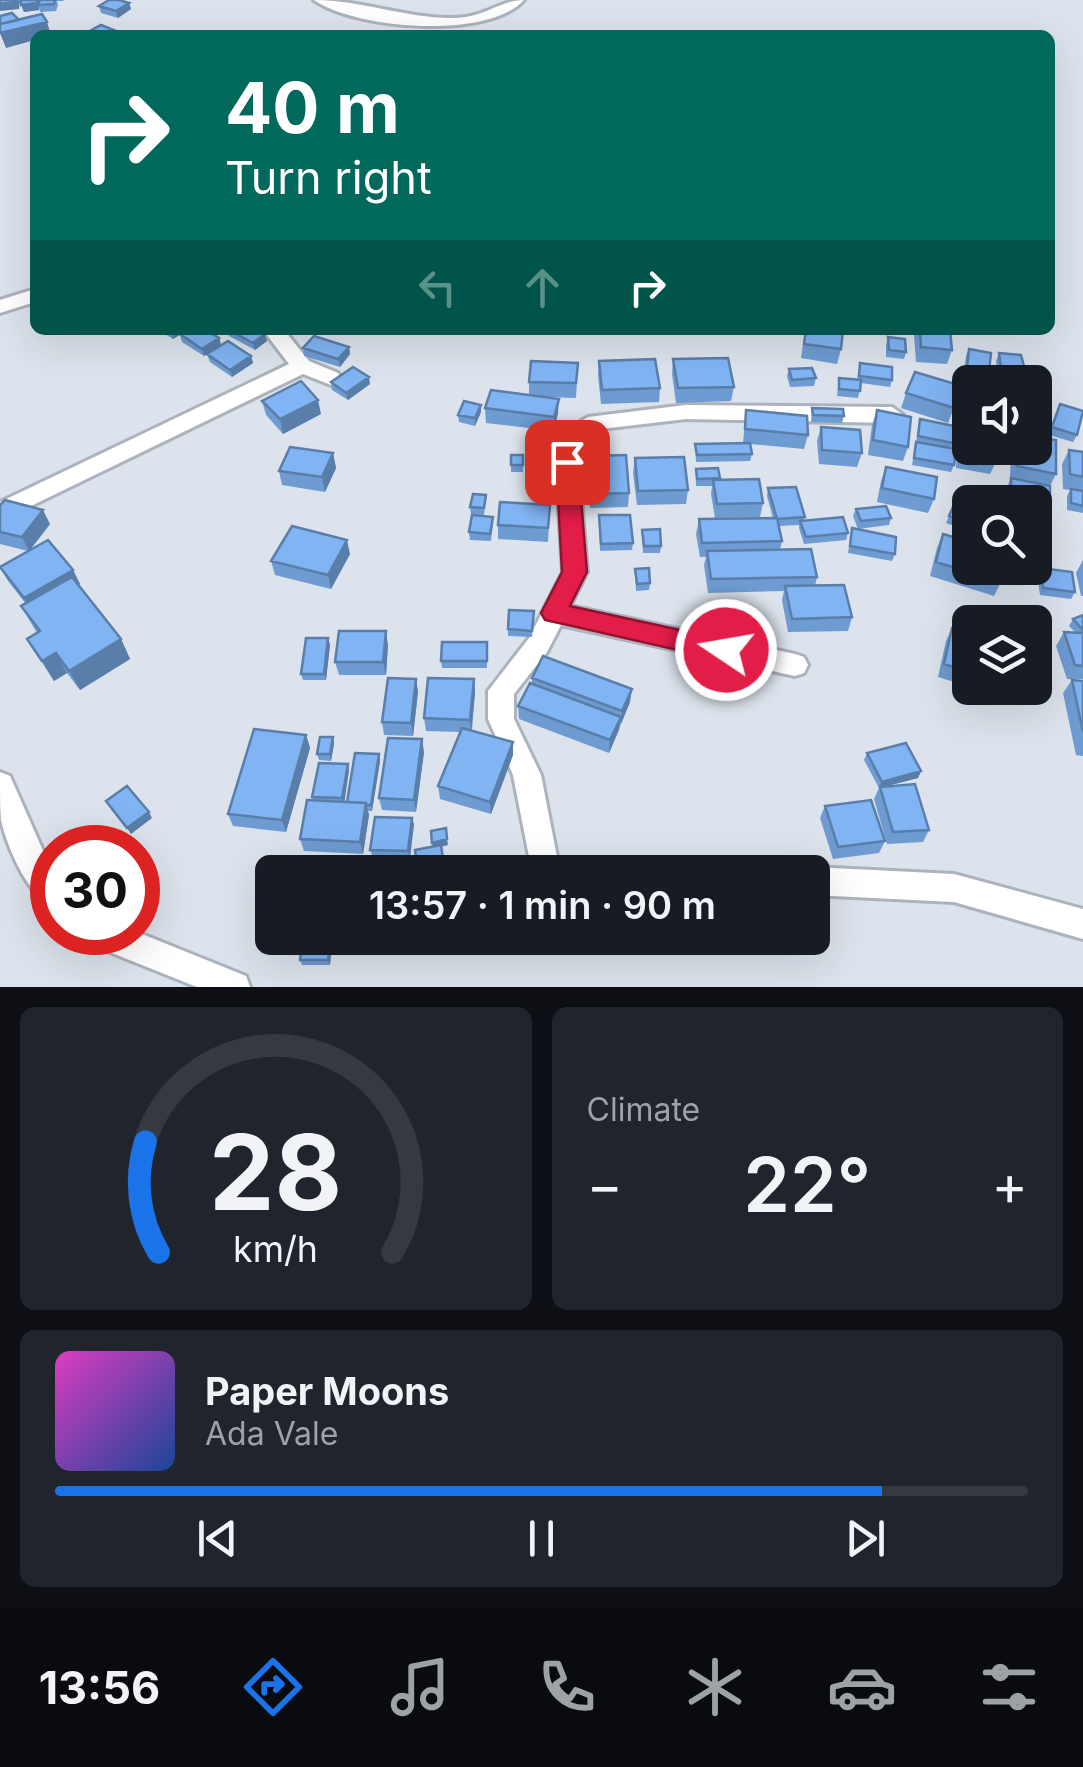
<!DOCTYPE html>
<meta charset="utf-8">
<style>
body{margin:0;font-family:Inter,sans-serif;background:#20242c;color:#f1f3f6;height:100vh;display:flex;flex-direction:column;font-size:38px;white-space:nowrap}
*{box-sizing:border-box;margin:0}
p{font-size:32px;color:#9ea1a6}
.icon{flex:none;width:55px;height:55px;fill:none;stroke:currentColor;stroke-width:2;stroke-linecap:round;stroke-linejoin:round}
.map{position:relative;height:987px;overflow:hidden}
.sheet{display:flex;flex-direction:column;gap:20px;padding:20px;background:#0d0f14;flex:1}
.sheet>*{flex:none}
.hud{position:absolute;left:30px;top:30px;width:1025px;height:305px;border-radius:15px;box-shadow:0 10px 40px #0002;background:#00695c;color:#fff;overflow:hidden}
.tools{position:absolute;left:952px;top:365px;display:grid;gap:20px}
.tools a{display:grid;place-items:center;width:100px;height:100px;border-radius:15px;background:#171b24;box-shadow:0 10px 40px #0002;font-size:50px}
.speed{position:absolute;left:30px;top:825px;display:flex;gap:20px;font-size:50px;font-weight:700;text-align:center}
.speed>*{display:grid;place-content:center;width:130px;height:130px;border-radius:50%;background:#171b24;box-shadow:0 10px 40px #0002;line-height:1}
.speed .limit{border:15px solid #d22;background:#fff;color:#111}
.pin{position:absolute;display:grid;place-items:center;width:85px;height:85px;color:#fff;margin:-42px;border-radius:20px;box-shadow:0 5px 15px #0006}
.me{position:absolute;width:110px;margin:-55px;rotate:282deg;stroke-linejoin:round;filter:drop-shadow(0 0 8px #0008)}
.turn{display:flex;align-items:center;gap:35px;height:210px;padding:0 30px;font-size:45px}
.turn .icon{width:130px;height:130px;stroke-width:2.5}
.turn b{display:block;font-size:70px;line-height:85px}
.lanes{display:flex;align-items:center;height:95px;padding:0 30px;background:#0003;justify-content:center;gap:50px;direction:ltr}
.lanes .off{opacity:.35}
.big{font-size:75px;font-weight:600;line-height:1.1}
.sheet .card{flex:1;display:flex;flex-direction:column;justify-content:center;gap:15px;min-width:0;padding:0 35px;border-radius:15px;background:#20242c}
.sheet .dial{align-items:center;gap:0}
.dial svg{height:260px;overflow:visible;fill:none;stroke:#363941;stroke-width:7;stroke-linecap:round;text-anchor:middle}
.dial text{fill:#f1f3f6;stroke:none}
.song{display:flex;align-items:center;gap:30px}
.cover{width:120px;height:120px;border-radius:15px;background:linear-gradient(135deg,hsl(310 70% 55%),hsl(220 70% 35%))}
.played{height:10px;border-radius:5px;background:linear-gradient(90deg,#1a73e8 85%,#363941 85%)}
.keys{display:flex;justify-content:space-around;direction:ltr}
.heat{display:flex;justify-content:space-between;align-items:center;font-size:55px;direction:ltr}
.sheet .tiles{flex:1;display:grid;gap:20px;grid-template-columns:1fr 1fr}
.card:last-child{grid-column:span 2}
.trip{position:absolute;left:255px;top:855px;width:575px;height:100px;border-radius:15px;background:#171b24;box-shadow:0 10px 40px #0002;font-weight:600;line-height:100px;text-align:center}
.dock{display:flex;height:160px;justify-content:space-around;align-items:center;background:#090b0e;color:#9ea1a6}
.dock .icon{width:70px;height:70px}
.dock .current{color:#1a73e8}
.dock b{font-size:45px;color:#f1f3f6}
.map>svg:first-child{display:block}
</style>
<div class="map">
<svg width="1083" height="987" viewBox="0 0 1083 987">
<rect width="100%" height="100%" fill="#dce3ec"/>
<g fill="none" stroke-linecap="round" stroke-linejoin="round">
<defs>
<path id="street" d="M314,0c48,0 93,19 142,18 29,-1 45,-18 68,-18 -36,40 -169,29 -210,0z
M35,289v13l-35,11v-13z
M263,330h21l25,31 29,12 3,5 -3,5 -7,2 -28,-11 -303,147v-19l289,-138z
M686,405l206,2 11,8 -11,8 -206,-4 -85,10 -15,9 -8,24 9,110 -17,34 225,48 9,3 4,8 -4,8 -9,3 -234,-51 -14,27 -33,42v25l27,56 19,97h-28l-19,-97 -25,-56v-28l41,-53 34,-66 -7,-110 13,-33 19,-12z
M0,772l10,4 42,95v34c-25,-10 -45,-59 -51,-85 -1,-14 -1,-33 -1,-48z
M812,867l142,7 129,35v30l-129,-37 -142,-7v-23h-11z
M83,932h54l109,44 4,11h-53l-110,-44z"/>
</defs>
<use href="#street" stroke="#acb3bc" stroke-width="6"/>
<use href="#street" fill="#fff" fill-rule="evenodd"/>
</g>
<path fill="#6e9bd1" d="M21,0h18v3l1,-3h24l-1,1h-6l1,4 -2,6 -16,1 -1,-5v3l-15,2z
M129,3l2,6 -13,9 -17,-5 -2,-7z
M159,330h47l13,8 2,7 -17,11 -22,-14 -2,-7 -7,4z
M227,330h31l9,11 -12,9 -26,-14z
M805,330h38l-2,19 -4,15 -36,-6z
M916,330h34l2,20 -5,14 -31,-2 -2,-27z
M888,337l18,15 -2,7 -18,-2v-12z
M349,347l1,7 -10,13 -36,-11 -1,-8z
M969,349l20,22 -3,7 -22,-4 2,-18z
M999,353l26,17 -3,8 -24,-2 -2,-15z
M207,354l44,2 2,7 -21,14 -22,-15z
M673,359l61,28 -3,14 -55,2 -4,-29z
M599,361l61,27 -1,14 -58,2 -3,-29z
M578,363l-2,35 -31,-1 13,16 -4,18 -68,-8 -1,-15 44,-13v-13z
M860,363l32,17 -2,7 -29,-4 -3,15 -21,-2 2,-18 18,2z
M789,369l27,9 -2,8 -24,1 -3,-11z
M331,382l39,2 -22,16 -16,-10z
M962,386l-14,37 -47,-15 5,-15z
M967,398h3v20l-8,-2z
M262,401l59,13 -38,20 -17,-19z
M1060,404l17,31 -4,7 -24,-7z
M1035,406l9,19 -3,8 -6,-1z
M812,408l32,8 -2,7 -31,-1z
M746,410l62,25 -4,14 -54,-5 2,10 -2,7 -54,1 -1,-18 48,-1z
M877,410l31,37 -5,14 -35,-6 4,-30z
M481,412l-6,14 -16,-4 -1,-7z
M920,419l33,24 -2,5 3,17 -3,7 -39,-7z
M964,421l33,39 -7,14 -34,-6 2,-33z
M821,427l41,26 -5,14 -38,-3 -2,-23z
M1011,448h24l21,26 -6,12v13l-3,7 -40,-8 1,-13 2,-5z
M1069,450l14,2v61l-16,-3v-14l3,-6 -7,-1 -1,-25z
M333,453l3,15 -11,24 -43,-7 -3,-14z
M511,455h12v17h-12z
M588,456l41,37 -1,14 -38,1z
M635,458l53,32 -2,14 -49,1 -4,-32z
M886,467l48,32 -6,14 -51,-11 4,-21z
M539,469h18v17h-18z
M696,469l67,34 -3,14 -45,1 -4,-24 1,-8h-16z
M768,488l37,29 -1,3 44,13 -2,7 -42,4 -5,-16v-3l-20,1 3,15 -2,9 37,27 -2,9 37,31 -4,14 -60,1 -6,-32 2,-9 -76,2 -4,-28 2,-8h-6l-4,-23 3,-15 74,-1 -6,-22z
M486,495l-2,20h-13l-1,-8z
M956,500l14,18 -5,12 -19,-7z
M0,505l50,19 -20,26 43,20 7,14 -2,1 43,54 9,20 -50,31 -13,-17 -13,8 -27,-42 10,-6 -16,-27 5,-2 -18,-23 -8,-14 28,-16 -28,-7z
M550,505l-2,37 -50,-3v-14z
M856,509l35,9 -2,7 -31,4 -5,-13z
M599,515l34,28 -1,7 -32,1z
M493,524l-2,17 -21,-1 -1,-8z
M852,528l43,26 -3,7 -44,-8z
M642,530l19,16 -1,7h-17z
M943,534l58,48 -7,14 -64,-20 7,-28z
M350,554l-19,35 -56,-14 -4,-14z
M1083,560v36h-2l-5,-23z
M1041,568l34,24 -4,7 -31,-4 -3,-20z
M635,569l15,14 -1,7 -13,1z
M534,611l-2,26 -24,-1v-7z
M1083,615v64h-16l-11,-33 8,-14h11l-6,-6 4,-7z
M952,628l18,5v54l-32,-10 8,-36z
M328,638l2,7 -4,35h-23l-2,-6z
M487,642v26h-45l-1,-7z
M388,645l-2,30h-47l-4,-13z
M532,678l98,24 -21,51 -90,-34 -1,-13 14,-22z
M416,679l2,13 -5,44 -29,-1 -2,-13z
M474,679l1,13 -3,38 41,25 -22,59 -51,-15 -2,-13 22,-54 -34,-1 -2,-13z
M1072,680l11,1v75l-7,-1 -13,-62z
M306,735l4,13 -24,84 -53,-6 -5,-12z
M333,737l1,7 -3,17 -12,-1 -2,-6z
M424,752l-8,60 -34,-2 -3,-12z
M867,753l54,18 -3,7 -31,8 42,44 -6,12 -36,2 -13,-45 5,-11 -15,-28z
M379,754l1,7 -8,50h-4l1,4 -6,39 -59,-3 -4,-12 13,-38 -1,-4 37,-27 -5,32h3z
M825,806l60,35 -6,12 -46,6 -13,-41z
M414,824l-4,33 -38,-2 -2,-5z
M321,938h48v2z
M332,946l-2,19h-28l-2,-5z"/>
<path fill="#5a7eaa" d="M20,0l-1,9 -19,2v-7z
M39,0v10l-15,2 -3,-7z
M129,3l2,6 -13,9 -2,-7z
M47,22l4,13h-16v5l-29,8 -6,-15z
M170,330h17l-14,9z
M265,334l2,7 -12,9 -2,-7z
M219,338l2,7 -17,11 -2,-7z
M349,347l1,7 -10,13 -2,-8z
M251,356l2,7 -21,14 -2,-7z
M369,377l1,7 -22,16 -2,-7z
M559,399l-1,14 -4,18v-14z
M318,400l3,14 -38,20 -3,-15z
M481,405v7l-6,14v-8z
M333,453l3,15 -11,24 -3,-15z
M43,510l7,14 -21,27 -7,-14z
M347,540l3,14 -19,35 -3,-14z
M73,570l7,14 -48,28 -8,-14z
M386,631l2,14 -2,30 -3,-13z
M328,638l2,7 -4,35 -2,-6z
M121,639l9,20 -50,31 -11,-19z
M56,653l11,20 -13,8 -12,-20z
M416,679l2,13 -5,44 -2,-13z
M474,679l1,13 -4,41 -1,-13z
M632,689l-2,13 -9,22 1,-13z
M621,717l-2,13 -10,23 1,-13z
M306,735l4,13 -24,84 -4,-12z
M333,737l1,7 -3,17 -1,-7z
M422,739l2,13 -8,60 -2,-12z
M513,742v13l-22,59 -1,-12z
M379,754l1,7 -8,50 -1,-6z
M348,764l1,6 -5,35 -2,-7z
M921,771l-3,7 -39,10 3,-6z
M366,803l3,12 -6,39 -3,-12z
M149,812l3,6 -21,16 -4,-6z
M412,818l2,6 -4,33 -2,-6z
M447,839l1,6 -15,4 -1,-6z
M330,941l2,5 -2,19 -2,-5z"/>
<path fill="#80b4f3" stroke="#5a7eaa" stroke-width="2.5" d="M0,0h17v2l-17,2z
M21,0h16v3l-16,2z
M40,0h15l-1,4 -16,1z
M109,0h10l10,3 -13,8 -17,-5z
M12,13l7,7 -19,4v-8z
M42,14l5,8 -47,11v-9z
M101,25l20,8 -4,2h-26l-5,-2z
M186,330h20l13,8 -17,11 -22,-15z
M229,330h29l7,4 -12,9z
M806,330h37l-2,19 -37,-5z
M920,330h30l2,20 -31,-3z
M314,336l35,11 -11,12 -35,-11z
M888,337l17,2 1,13 -17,-2z
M228,341l23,15 -21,14 -23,-16z
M969,349l22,4 -2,18 -22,-4z
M999,353l22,2 4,15 -24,-2z
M728,358l6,29 -56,1 -5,-29z
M655,359l5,29 -58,2 -3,-29z
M531,361l47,2 -2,20 -47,-1z
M860,363l32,4v13l-33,-4z
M353,367l16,10 -23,16 -15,-11z
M812,368l4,10 -24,2 -3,-11z
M915,372l47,14 -8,22 -48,-15z
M839,378l22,2 -1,11 -21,-2z
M301,381l17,19 -38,19 -18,-18z
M491,390l68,9 -5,18 -69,-9z
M967,398h3v12l-5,-1z
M464,401l17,4 -6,13 -17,-3z
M1060,404l23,7 -6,24 -25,-8z
M1035,406l9,2v17l-9,-1z
M812,408l31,1 1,7 -31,-1z
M746,410l61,6 1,19 -63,-6z
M877,410l34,7 -3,30 -35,-7z
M920,419l34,7 -1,17 -35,-7z
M964,421l6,1v26h27v12l-35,-6z
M821,427l39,3 2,23 -40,-3z
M1035,437l21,3v34l-39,-8v-18h18z
M916,442l40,7 -2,16 -40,-7z
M750,443l2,11 -55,1 -2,-11z
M290,447l43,6 -11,24 -43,-6z
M1069,450l14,2v25l-13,-3z
M511,455h12v10h-12z
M626,455l3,38 -39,1 -2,-38z
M684,457l4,33 -50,1 -3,-33z
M886,467l51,10 -3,22 -52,-11z
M718,468l2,10 -23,1 -1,-10z
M539,469h18v10l-18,-1z
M1011,478l39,8v13l-39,-8z
M759,479l4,24 -46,1 -4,-24z
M796,487l9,30 -28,2 -9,-31z
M1071,489l12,2v15l-12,-3z
M473,494l13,1 -2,13 -14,-1z
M5,500l38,10 -21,27 -22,-5v-27z
M956,500l14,5v13l-2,5 -19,-7z
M500,502l50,3 -2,23 -50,-3z
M886,506l5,12 -30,3 -5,-12z
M472,515l21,2 -3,17 -21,-2z
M599,515h31l3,28 -32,1z
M843,517l5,16 -42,4 -6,-16z
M777,518l5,23 -80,2 -3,-24z
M292,526l55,14 -19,35 -57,-14z
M852,528l44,9 -1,17 -45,-8z
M660,529l1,17h-17l-2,-16z
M943,534l27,8v26h34l-3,14 -65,-20z
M48,540l25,30 -49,28 -24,-31z
M811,549l6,28 -106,2 -4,-28z
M649,568l1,15 -13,1 -2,-15z
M1041,568l31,4 3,20 -32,-4z
M72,577l49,62 -52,32 -13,-18 -14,8 -15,-22 13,-8 -19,-25z
M844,585l8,32 -60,2 -7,-33z
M509,610l25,1 -2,20 -24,-2z
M1083,615v15l-10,-11z
M952,628l18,5v39l-26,-8z
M339,631h47l-3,31h-48z
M1064,632l19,1v33l-8,-1z
M306,638h22l-4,36h-23z
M442,642h45v19h-46z
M543,656l89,33 -10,22 -90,-33z
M388,678l28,1 -5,44 -29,-1z
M428,678l46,1 -4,41 -46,-2z
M1072,680l11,1v51z
M530,683l91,34 -11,23 -92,-34z
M462,728l51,14 -23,60 -52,-16z
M254,729l52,6 -24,85 -54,-6z
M320,737h13l-3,17h-13z
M388,738l34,1 -8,61 -35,-2z
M906,743l15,28 -39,11 -15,-29z
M355,753l24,1 -8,51h-5v-2l-19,-1z
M319,763l29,1 -6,34 -30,-1z
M915,784l14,46 -36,2 -13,-45z
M127,786l22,26 -22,16 -21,-27z
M307,800l59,3 -6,39 -60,-3z
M871,800l14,41 -47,6 -13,-41z
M375,817l37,1 -4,33 -38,-1z
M446,828l1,11 -15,4 -1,-12z
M441,845l4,27h-27l-3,-22z
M318,863l48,2 -1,7h-48z
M405,864l1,8h-13v-6z
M330,941l-2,19h-28l2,-18z"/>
<path fill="#e11d48" stroke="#92132f" stroke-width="2.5" d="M567,454l11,8 9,110 -17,34 156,34 9,3 4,7 -4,8 -9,3 -181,-41 -4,-7 21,-41 -6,-110z"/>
</svg>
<div class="tools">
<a><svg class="icon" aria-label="sound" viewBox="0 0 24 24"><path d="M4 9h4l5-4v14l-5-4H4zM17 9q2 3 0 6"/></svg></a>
<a><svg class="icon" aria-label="search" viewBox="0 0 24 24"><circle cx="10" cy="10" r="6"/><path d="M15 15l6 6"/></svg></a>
<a><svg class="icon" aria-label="layers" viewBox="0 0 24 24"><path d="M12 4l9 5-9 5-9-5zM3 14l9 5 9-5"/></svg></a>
</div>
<div class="speed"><div class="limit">30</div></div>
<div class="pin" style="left:567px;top:462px;background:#d93025"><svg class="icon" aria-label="arrive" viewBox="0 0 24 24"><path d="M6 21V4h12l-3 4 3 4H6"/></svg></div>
<svg class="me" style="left:726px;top:650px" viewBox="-20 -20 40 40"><circle r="17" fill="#e11d48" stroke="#fff" stroke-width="3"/><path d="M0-11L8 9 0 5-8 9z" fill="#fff"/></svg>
<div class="trip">13:57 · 1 min · 90 m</div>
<div class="hud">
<div class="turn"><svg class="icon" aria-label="right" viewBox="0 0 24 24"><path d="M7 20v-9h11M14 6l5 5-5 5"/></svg><div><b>40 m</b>Turn right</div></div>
<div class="lanes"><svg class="icon off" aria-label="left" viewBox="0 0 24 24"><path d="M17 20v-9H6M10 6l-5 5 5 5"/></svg><svg class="icon off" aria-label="ahead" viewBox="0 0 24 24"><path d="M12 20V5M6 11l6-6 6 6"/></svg><svg class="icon" aria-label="right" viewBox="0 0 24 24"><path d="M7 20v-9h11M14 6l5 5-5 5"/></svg></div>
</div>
</div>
<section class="sheet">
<div class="tiles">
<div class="card dial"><svg viewBox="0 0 100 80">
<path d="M14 69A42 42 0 1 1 86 69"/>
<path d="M14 69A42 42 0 0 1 10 35" stroke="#1a73e8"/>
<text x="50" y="56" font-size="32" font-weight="700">28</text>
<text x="50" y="72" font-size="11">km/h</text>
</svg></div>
<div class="card"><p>Climate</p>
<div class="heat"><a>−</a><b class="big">22°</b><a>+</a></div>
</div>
<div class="card">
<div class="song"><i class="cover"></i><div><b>Paper Moons</b><p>Ada Vale</p></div></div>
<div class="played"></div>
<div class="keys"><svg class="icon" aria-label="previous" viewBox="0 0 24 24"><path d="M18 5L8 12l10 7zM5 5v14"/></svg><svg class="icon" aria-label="pause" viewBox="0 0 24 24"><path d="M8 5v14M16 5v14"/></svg><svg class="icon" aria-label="next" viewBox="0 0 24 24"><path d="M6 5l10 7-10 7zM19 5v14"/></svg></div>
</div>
</div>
</section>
<nav class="dock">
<b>13:56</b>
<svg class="icon current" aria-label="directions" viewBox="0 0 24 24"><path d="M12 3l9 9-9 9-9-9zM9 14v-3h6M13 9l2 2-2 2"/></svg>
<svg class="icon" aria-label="music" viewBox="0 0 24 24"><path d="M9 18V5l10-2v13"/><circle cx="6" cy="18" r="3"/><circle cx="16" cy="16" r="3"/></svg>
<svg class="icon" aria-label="phone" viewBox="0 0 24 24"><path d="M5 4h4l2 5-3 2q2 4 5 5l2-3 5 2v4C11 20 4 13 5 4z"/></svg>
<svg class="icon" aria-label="climate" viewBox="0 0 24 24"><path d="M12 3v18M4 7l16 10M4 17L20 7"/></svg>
<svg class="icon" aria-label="car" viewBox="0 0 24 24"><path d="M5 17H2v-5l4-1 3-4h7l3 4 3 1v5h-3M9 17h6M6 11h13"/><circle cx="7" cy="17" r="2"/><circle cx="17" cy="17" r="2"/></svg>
<svg class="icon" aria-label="filters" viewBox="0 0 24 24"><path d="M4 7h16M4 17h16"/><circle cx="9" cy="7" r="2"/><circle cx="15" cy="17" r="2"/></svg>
</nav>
